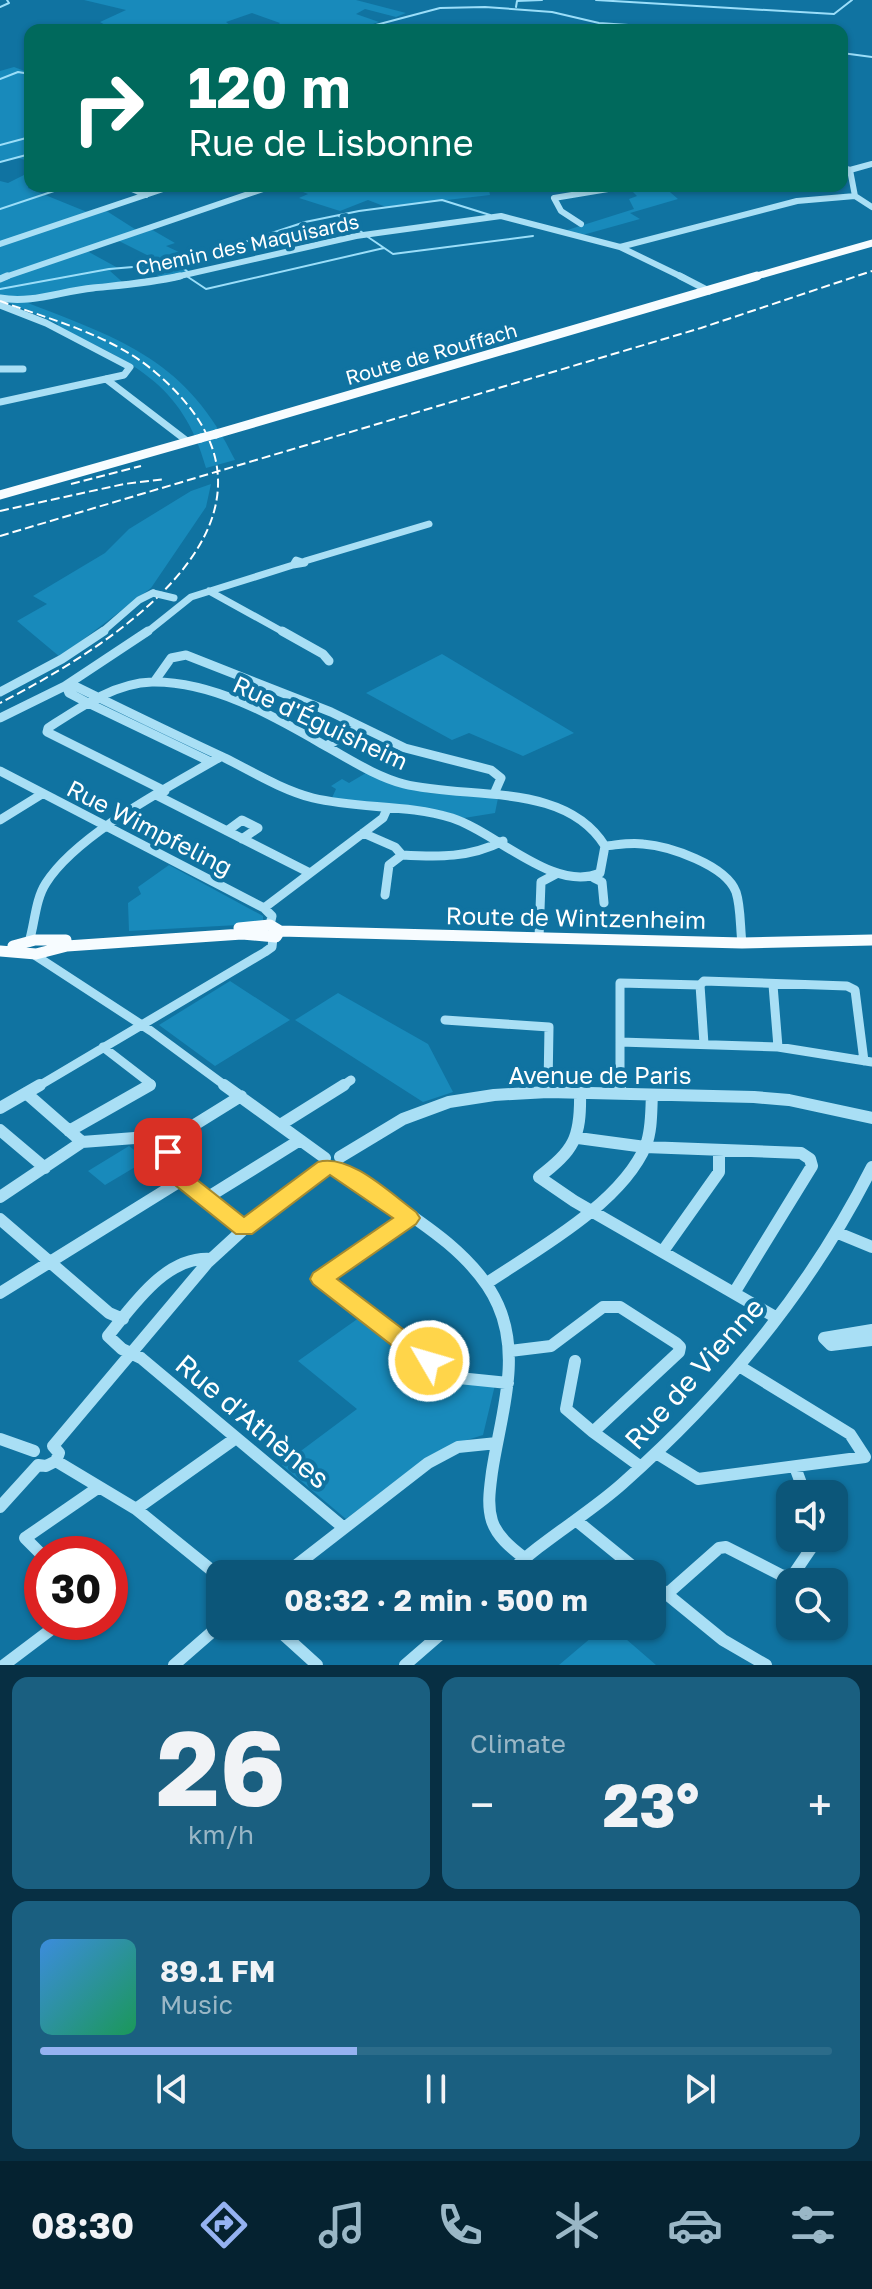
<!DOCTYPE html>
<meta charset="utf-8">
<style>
body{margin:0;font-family:"Golos Text",sans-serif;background:#1a5f80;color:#f1f3f6;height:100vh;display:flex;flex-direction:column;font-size:30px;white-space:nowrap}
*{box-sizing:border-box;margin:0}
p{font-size:26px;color:#9ab7c6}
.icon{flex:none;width:44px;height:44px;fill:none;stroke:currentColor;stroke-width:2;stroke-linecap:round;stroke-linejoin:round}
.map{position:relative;height:1665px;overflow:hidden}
.sheet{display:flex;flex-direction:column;gap:12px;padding:12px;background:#072f43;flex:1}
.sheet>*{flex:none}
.hud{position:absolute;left:24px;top:24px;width:824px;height:168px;border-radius:16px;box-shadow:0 2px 6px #0004;background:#00695c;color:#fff;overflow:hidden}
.buttons{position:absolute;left:776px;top:1480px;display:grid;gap:16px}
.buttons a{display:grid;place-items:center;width:72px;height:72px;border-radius:16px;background:#0c5679;box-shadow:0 2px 6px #0004;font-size:40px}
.speed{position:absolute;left:24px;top:1536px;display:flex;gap:16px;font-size:40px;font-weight:700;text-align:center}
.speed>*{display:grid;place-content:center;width:104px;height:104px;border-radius:50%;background:#0c5679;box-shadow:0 2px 6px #0004;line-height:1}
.speed .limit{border:12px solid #d22;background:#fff;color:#111}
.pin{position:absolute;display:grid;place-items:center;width:68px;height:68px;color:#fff;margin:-34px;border-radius:16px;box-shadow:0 4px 12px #0006}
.me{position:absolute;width:88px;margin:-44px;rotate:308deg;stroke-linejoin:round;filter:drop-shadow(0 0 6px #0008)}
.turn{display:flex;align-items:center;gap:28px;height:168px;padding:0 32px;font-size:36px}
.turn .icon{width:104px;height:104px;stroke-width:2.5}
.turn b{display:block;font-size:56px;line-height:68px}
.big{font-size:60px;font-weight:700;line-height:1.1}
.sheet .tile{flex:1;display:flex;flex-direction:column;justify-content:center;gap:12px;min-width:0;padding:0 28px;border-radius:16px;background:#1a5f80}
.sheet .dial{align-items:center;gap:0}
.dial b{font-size:104px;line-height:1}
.song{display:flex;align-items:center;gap:24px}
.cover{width:96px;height:96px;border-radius:12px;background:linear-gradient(135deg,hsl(210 70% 55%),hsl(150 70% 35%))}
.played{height:8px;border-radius:4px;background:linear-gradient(90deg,#95b2f1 40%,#2c6c8a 40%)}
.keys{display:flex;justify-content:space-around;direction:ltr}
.heat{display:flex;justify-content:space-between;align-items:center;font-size:44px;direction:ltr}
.sheet .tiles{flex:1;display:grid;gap:12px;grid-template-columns:1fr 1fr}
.tile:last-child{grid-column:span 2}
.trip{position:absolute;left:206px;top:1560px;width:460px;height:80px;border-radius:16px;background:#0c5679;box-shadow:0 2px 6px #0004;font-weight:700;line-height:80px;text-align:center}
.tab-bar{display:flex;height:128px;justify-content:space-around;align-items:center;background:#052230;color:#9ab7c6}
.tab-bar .icon{width:56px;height:56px}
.tab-bar .selected{color:#95b2f1}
.tab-bar b{font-size:36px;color:#f1f3f6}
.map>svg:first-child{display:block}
</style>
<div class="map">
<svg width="872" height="1665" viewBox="0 0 872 1665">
<rect width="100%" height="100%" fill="#1073a1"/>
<path fill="#188abb" d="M84,0h272l50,13 -10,4 -31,-8 -9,5 23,8 -24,8 -82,-1 7,-6 -28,-10 -26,9 10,8h-122l-14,-8 26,-12z
M14,67l16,6v88l-13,-3 -17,4v-91z
M30,172l-2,16 64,26 13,-4 33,21 11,-3 26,15 -9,3 28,13 -13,5 10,9 -26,8 -16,-12 16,-5 -46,-23 -32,10 31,17 -8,3 18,16 -42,2 -58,14c95,37 160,58 207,157l-29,8c-23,-85 -75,-107 -150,-141l2,-3 -58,-25v-118l8,2z
M300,186h188l2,9 -104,12 -18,-7 -28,11 -41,-13 9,-4 -15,-6z
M663,186l15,13 -48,14 10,6 -61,17 -18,-4 73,-23 -5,-10 8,-3 -8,-8z
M211,484l-5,23 -55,81 -91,69 -43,-36 30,-17 -14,-8 72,-43 24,-24 62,-38z
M442,654l132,79 -51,23 -54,-23 -17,7 -86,-47z
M366,773l62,20 70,5 -3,15 -31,5 -22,-7 -111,-11 5,-11 -5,-3 11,-7 7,4z
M169,865l94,51v5l-7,3 -127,7 -1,-28 13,-9 -3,-7z
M230,981l60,39 -75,46 -56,-41z
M338,993l90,51 25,48 -30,10 -128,-82z
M129,1146l18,14 -42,25 -17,-14z
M363,1315l84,65 48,5 -12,50 -32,10 -24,12 -81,62 -64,-54 75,-56 -59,-48z
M605,1626h6l45,39h-97z"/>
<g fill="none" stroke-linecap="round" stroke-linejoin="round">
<path stroke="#9bdef9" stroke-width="2" d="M596,0l238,14 18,-14
M0,7l9,-4 -2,-3
M516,7l1,-6 25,-1
M357,30l83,-22 45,-1 67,5 47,11 103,7
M842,53l30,4
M0,79l18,-7 12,2
M0,145l30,-8
M0,162l30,-8
M0,209l69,-23
M339,216l24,17
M368,237l25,17 140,-18
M178,264l11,9
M188,277l18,12 178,-41
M0,289l109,-20 72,-6 124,-41 54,-11 83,-11 48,15"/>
<path stroke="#a9dff5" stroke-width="6" d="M842,167l8,3 5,26 17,11
M850,170l22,-6
M125,186l21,9
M581,224l-20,-13 -7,-13 72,-12
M0,244l172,-58
M620,247l177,-46 58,-5
M2,278l270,-92
M171,278l185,-42 145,-20 119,31 64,31"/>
<path stroke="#a9dff5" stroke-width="7" d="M680,276l29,15
M0,279l7,-3
M0,298c32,6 61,-7 93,-10 29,-3 57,-5 87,-12
M0,305l46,18 84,44 -6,8 -124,27
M0,369h23
M106,379l81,62
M296,560l9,3 -12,2z
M305,561l124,-37
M209,591l76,42
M101,633l38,-33 14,-7
M146,633l45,-36 102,-32"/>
<path stroke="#a9dff5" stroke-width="9" d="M282,631l41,23 6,7
M154,682l17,-24 15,-3 145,57 74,36 86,22 10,8 -7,16
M67,688l2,5 19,10 123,59
M69,688l8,-1c49,24 98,48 148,71 28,14 57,32 88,40 46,11 94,6 139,20 44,14 102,75 148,55l5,-27
M0,692l62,-33 42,-28
M0,718l65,-32 83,-55
M326,746l35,-19
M0,771l264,137 8,8 -2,9
M165,791l-118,-59 1,-4c31,-20 66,-45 104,-46 60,-1 120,33 170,62 26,14 52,32 82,40 64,16 161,-3 201,62 12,-1 26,-4 38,-2 26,2 83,21 93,48 5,15 4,36 6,51
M158,796l152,77
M0,820l42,-26
M227,831l15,-11 16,8 -16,11
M363,833l32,14 7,8c37,2 67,3 101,-14
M594,878l8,4 2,21
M385,895l4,-30 13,-10
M264,908l119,-90 4,-9
M539,938l2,-56 15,-8
M29,942c6,-19 6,-42 17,-59 31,-49 123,-96 174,-126
M33,954l118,77 76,56
M700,985l4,59
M773,985l5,62
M445,1020l104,7 -1,60
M620,1042l158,5 94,15
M103,1047l48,37 -4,3
M37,1087l228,-135 7,-5 1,-9
M341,1087l10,-7
M620,1087v-104l80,2 4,-4 143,5 8,4 9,71"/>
<path stroke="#a9dff5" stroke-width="12" d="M224,1085l101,73
M620,1085v9
M548,1092v-7
M26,1093l56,49
M580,1093c1,45 -6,57 -41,84l35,24 203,117
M0,1108l40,-23
M280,1125l64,-40
M0,1130l45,38
M69,1131l81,-46
M578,1138l67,9 156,6 9,6 2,7 -78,127
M162,1145l79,-49
M340,1157l63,-38 46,-17 45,-7 54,-3 206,5 35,3 83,18
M339,1167c51,37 133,78 159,138 24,53 2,113 -6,167 -2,16 -5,33 0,49 5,15 18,26 31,36
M0,1197l82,-55 66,-5 20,15 14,28 62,49
M205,1199l95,-59
M409,1218l-88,61 128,98 59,6
M0,1219l109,94 14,6
M838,1233l34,14
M663,1251l56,-79v-21
M211,1259c-45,-3 -77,45 -103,77l14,13 19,9 203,170
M487,1283c51,-34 135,-80 159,-138 6,-16 5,-34 6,-50
M0,1293l182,-113
M872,1330l-48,8 7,7 41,-5
M409,1346l25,-20
M510,1351l41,-5 52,-39h17l56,36 4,4 -1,5 -86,80 48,35
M575,1361l-9,48 27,23
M0,1439l34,12
M53,1446l155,-184 36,-33 81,-62
M656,1453l42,26 167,-22 -15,-23 -111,-68
M56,1461l80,48 84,68
M38,1465l8,1 10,-5 3,-8 -6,-7
M795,1467l10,27
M0,1507l38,-42
M136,1509l100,-71
M577,1521l65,53
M42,1555l-17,-17 74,-51
M285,1574l143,-111 30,-16 39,-4
M508,1574c34,-34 78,-58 114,-90 103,-91 188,-194 250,-317
M652,1582l71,58 43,25
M667,1594l52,-46 7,-1 57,29 10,-1 25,-37
M274,1626l43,39
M4,1665l57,-43
M174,1665l46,-40
M405,1665l45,-39"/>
<path stroke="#f7fcff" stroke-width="7" d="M750,278l122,-35"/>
<path stroke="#f7fcff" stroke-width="9" d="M216,434l541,-158
M0,495l201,-57"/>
<path stroke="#f7fcff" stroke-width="11" d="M239,928l31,-3 10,6
M280,931l462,12 130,-3
M13,946l22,-6h31
M0,951l36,3 31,-8 175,-12 34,3 4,-6"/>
<path stroke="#fff" stroke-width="2" stroke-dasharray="9 4" stroke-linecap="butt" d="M0,301c51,19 112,34 155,71 165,139 -32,268 -155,331
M71,484l70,-18
M0,511l124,-27 41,-5
M0,536l701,-208 171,-57"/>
<path stroke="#a9dff5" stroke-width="7" d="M153,593l21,5"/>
<path stroke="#f7fcff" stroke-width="9" d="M201,438l15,-4"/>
</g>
<path fill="#ffd54a" stroke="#a68a30" stroke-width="2" d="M168,1144l8,3 15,28 53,42 74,-55c32,-9 73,32 98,50l4,6 -4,6 -79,55 100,76 4,6 -4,7 -8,2 -8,-2 -108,-84 -3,-5 3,-6 80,-55 -63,-43 -78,59h-16l-61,-49 -17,-33 3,-5z"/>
<g text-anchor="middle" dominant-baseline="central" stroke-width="8" stroke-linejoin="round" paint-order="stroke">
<g font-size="20" fill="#fff" stroke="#1073a1">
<text transform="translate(247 244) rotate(-12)">Chemin des Maquisards</text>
<text transform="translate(431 353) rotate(-16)">Route de Rouffach</text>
</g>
<g font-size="24" fill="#fff" stroke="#1073a1">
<text transform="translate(321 722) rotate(25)">Rue d'Éguisheim</text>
<text transform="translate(150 827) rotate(27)">Rue Wimpfeling</text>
<text transform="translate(576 917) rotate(1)">Route de Wintzenheim</text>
<text x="600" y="1074">Avenue de Paris</text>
</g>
<g font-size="28" fill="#fff" stroke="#1073a1">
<text transform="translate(694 1373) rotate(-48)">Rue de Vienne</text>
<text transform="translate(253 1421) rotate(40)">Rue d'Athènes</text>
</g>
</g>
</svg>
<div class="buttons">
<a><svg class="icon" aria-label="sound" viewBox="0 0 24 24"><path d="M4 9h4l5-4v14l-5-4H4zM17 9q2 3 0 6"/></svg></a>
<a><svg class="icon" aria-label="search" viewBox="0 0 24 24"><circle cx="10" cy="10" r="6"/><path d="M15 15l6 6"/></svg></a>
</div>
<div class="speed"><div class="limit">30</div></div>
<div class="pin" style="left:168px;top:1152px;background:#d93025"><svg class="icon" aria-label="arrive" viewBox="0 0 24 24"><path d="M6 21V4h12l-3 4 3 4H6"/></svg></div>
<svg class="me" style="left:429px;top:1361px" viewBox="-20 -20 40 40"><circle r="17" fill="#ffd54a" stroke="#fff" stroke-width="3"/><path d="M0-11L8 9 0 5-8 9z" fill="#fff"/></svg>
<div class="trip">08:32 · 2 min · 500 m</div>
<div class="hud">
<div class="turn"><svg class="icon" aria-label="right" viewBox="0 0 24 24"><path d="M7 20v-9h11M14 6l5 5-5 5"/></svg><div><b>120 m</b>Rue de Lisbonne</div></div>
</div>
</div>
<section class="sheet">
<div class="tiles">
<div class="tile dial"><b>26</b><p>km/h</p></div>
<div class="tile"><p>Climate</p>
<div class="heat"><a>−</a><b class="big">23°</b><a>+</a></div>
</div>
<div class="tile">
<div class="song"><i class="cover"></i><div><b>89.1 FM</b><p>Music</p></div></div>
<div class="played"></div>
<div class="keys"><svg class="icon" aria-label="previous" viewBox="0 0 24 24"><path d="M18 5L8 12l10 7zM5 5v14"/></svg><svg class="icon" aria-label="pause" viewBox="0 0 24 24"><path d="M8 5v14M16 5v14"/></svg><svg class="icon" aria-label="next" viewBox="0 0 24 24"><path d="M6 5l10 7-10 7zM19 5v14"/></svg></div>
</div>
</div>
</section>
<nav class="tab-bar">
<b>08:30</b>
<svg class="icon selected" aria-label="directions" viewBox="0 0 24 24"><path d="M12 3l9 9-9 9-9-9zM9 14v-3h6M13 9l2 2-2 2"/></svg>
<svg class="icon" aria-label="music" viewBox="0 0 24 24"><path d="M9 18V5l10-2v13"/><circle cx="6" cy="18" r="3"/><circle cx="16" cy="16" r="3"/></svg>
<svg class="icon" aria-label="phone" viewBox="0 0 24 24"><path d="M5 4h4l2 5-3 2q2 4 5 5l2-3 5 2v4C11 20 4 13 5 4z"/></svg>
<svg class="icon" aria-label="climate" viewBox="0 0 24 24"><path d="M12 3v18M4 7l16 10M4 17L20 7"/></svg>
<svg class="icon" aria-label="car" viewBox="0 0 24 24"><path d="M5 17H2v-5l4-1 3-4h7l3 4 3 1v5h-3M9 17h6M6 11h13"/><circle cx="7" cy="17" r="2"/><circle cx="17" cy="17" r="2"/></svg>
<svg class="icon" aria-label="filters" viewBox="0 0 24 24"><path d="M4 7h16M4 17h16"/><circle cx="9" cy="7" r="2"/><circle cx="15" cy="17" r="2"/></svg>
</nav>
